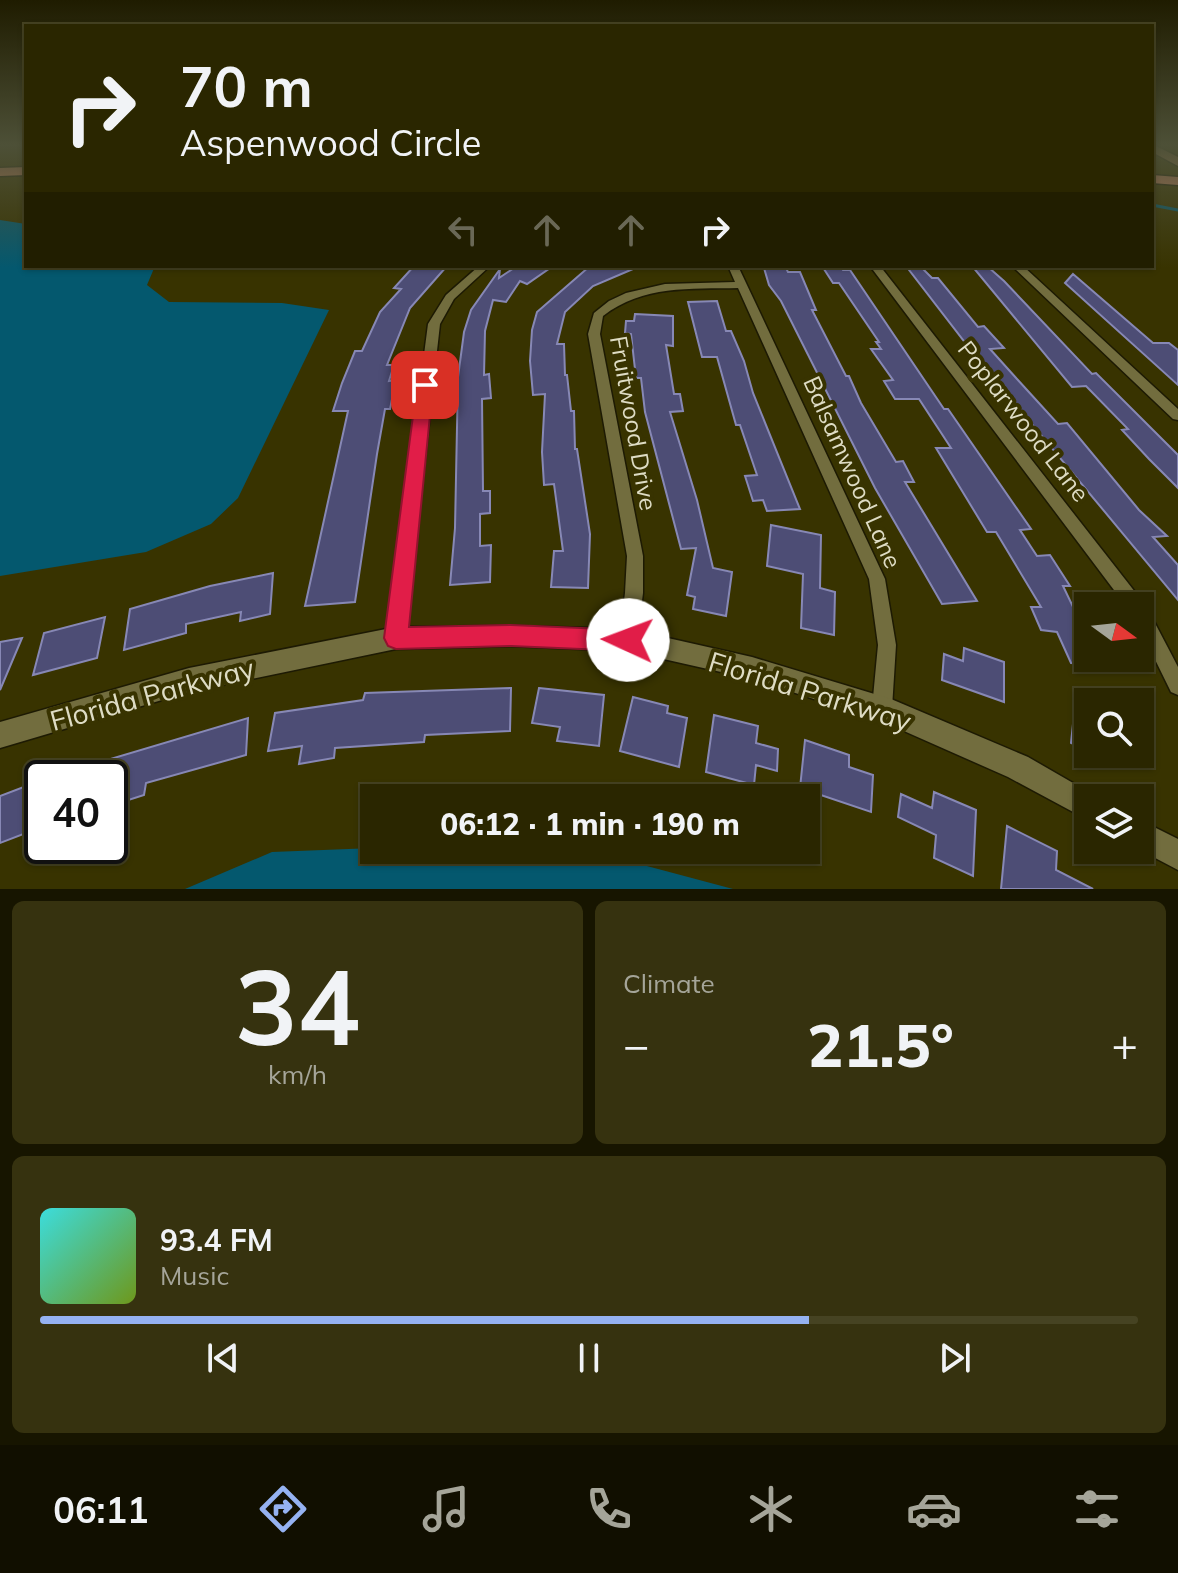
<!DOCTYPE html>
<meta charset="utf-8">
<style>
body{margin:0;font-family:Mulish,sans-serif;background:#36320f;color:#f1f3f6;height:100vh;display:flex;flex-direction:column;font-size:30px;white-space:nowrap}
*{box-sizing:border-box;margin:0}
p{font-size:26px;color:#a5a599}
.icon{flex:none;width:44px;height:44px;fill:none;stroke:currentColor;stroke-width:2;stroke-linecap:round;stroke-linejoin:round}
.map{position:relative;height:889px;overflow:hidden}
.drawer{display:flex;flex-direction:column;gap:12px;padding:12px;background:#171500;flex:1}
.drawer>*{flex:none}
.guide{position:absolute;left:24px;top:24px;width:1130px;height:244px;border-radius:0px;box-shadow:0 2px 6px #0004,0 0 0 2px #464322;background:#2a2600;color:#f1f3f6;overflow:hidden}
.needle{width:52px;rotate:105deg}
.fabs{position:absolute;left:1074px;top:592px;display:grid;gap:16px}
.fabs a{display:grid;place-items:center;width:80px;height:80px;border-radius:0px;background:#2a2600;box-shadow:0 2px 6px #0004,0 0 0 2px #464322;font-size:40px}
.speed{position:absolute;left:24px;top:760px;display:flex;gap:16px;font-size:40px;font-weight:700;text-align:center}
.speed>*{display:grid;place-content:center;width:104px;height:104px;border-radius:50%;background:#2a2600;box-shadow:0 2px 6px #0004,0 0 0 2px #464322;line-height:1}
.speed .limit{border:4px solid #111;border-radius:12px;background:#fff;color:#111}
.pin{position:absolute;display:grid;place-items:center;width:68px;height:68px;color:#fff;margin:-34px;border-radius:16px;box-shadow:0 4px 12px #0006}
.me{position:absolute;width:88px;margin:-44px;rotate:272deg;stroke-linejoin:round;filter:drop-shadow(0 0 6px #0008)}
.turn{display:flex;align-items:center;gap:28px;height:168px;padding:0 24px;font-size:36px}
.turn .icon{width:104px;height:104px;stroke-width:2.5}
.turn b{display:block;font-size:56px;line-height:68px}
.lanes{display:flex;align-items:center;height:76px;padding:0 24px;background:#0003;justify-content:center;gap:40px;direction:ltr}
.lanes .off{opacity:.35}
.big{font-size:60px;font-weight:800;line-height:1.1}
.drawer .card{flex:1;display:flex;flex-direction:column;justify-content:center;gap:12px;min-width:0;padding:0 28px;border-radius:12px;background:#36320f}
.drawer .dial{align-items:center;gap:0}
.dial b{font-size:104px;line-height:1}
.song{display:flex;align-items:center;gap:24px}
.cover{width:96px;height:96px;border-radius:12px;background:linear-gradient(135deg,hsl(180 70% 55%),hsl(80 70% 35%))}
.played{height:8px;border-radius:4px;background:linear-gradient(90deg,#95b2f1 70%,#464322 70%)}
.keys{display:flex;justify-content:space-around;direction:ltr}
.heat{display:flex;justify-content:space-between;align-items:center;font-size:44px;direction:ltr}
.drawer .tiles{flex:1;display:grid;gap:12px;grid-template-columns:1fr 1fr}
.card:last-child{grid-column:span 2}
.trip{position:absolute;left:360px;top:784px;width:460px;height:80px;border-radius:0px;background:#2a2600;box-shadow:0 2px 6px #0004,0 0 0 2px #464322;font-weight:800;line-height:80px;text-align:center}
.dock{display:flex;height:128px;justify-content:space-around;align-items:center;background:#110f00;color:#a5a599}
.dock .icon{width:56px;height:56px}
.dock .current{color:#95b2f1}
.dock b{font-size:36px;color:#f1f3f6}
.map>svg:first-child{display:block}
</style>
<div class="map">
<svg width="1178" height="889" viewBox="0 0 1178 889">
<rect width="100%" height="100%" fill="#383300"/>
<path fill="#04586e" d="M0,220l26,4v42h129l-8,19 22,17 113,1 47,7 -91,188 -27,26 -65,28 -146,24z
M374,848l213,2 146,39h-548l87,-37z"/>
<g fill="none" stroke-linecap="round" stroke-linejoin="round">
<path stroke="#04586e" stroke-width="3" d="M1152,205l26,5"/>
</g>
<path fill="#4d4d75" stroke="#8788b5" stroke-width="2" d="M414,266h33l-37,42 -23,57h7l-5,16 7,-1 -6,29h-5l-8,45 -22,148 -50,4 43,-195h-15l9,-28 13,-32h7l18,-39 21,-23 -7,-1z
M517,266h36l-26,18 -7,-3 -14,21 -13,-2 -8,31 -1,44 5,-1 2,24 -9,1 1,92h7v22l-10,1v32l11,-1 -1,37 -40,3 5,-57 3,-151 6,-45 7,-22 29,-41 -1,9z
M590,266h50l-47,20 -28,26 -8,32h7l1,31h2l4,36h3l1,38h2l13,85 -2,54 -37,-1 3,-36h9l-9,-67 -10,1 -2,-33 3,-58 -12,1 -3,-34 2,-31 5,-18z
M822,266h18l3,4h7l94,139h4l83,120 -11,1 17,26 13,-1 20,31h-7l25,52v26l-17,-1 -14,-31 -16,-2 -10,-23h10l-45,-75h-9l-51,-84h15l-32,-49h-24l-11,-18 9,-1 -22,-31h10l-5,-7h3l-40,-59h-6z
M906,266h14l12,12h6l40,49 6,-1 20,22 -14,1 27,30 41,45 9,-1 72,87 28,26 -14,1 25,28v35l-201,-242z
M972,266h15l17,15 88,93 4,-1 82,82v33l-29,-29 -27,-29 6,-1 -42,-43 -14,1z
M764,268h22l2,4h12l16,38h-4l34,66h3l12,27 35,59 7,-1 11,21h-9l72,119 -35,3 -67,-116 -94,-187 -12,-16z
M1073,274l80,69h16l9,7v35l-113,-102z
M717,301l9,30h5l13,30 9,32 47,116 -33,2 -4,-11 -10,1 -8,-25 12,-1 -17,-50h-4l-19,-68h-15l-14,-55z
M635,314l38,2v30l-7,-1 8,49h6l3,17 -13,1 27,88 16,68 19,4 -6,44 -33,-7 2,-12 -8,-2 9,-47 -15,1 -36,-137 -4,-34h-5l-5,-44 -6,-1 1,-12h8z
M771,525l50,10 -1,53 15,4 -1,43 -33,-7 2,-54 -36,-8z
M273,573l-3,41 -30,7 1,-9 -55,12v9l-62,17 6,-41 80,-23z
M105,617l-8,41 -64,17 11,-42z
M22,638l-22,52v-48z
M964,648l40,14v40l-62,-22 2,-26 19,7z
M511,688l-1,43 -85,4 -1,7 -89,6 -1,10 -35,6 3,-18 -34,5 7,-38 88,-13 2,-7z
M539,688l65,7 -5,51 -42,-5 3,-14 -28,-4z
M633,697l35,9 -1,7 20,5 -8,49 -59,-16z
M1075,705l13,6v40l-17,-8z
M714,715l44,11 -2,17 22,6 -1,22 -21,-6 -2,20 -48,-13z
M248,718l-2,37 -100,28 -2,12 -34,11v-28h-16l3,-15z
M805,740l44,15v12l24,8 -2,37 -71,-24z
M42,780l-3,48 -39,15v-47z
M934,792l42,18 -3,66 -39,-18 2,-23 -38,-18 3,-23 31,14z
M1007,826l50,25 -1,19 37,19h-92z"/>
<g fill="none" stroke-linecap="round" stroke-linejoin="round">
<defs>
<path id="minor" d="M479,266h11l-36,33 -14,25 -35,314 -3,6 -6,2 -6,-2 -3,-6 41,-314 18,-29z
M728,266h10l147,313 11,66 -4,63 -3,7 -7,3 -7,-3 -3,-7 6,-63 -9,-66 -131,-291c-48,1 -95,-3 -135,28l-3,18 43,222v37l-6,47 -3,6 -6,2 -6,-2 -3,-6 6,-47 2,-37 -39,-222 6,-21 15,-12 17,-8 39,-9 70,-2z
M870,266h10l266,340 32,61v28l-7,-3 -31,-63v-23h-14z
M1012,266h11l155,143v11l-5,-1z"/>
<path id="tertiary" d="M511,626l117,3 124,28 139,42 137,58 71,41h-11v22l-80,-43 -129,-57 -127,-41 -124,-28 -117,-5 -115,3 -207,43 -189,56v-26l189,-54 207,-41z
M1140,820l38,19v31l-38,-20z"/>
<path id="primary" d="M1152,144l26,13v9l-26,-14z"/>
<path id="motorway" d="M26,167v8l-26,1v-8z
M1152,175l26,2v8l-26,-2z"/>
</defs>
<use href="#minor" stroke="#1d1a03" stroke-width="3"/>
<use href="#tertiary" stroke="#1d1a03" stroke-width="3"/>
<use href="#primary" stroke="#1d1a03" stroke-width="3"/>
<use href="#motorway" stroke="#1d1a03" stroke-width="3"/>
<use href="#minor" fill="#726d3e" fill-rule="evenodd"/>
<use href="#tertiary" fill="#726d3e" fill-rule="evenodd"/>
<use href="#primary" fill="#a47854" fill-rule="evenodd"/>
<use href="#motorway" fill="#c57f63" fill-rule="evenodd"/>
</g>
<linearGradient id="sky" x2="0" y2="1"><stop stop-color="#1f1c00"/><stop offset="0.54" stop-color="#4d5037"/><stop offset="1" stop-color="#4d5037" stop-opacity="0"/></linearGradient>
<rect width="1178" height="268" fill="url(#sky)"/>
<path fill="#e11d48" stroke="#92132f" stroke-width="2" d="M425,380l8,5 -24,242 102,-2 117,5 8,3 4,7 -4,8 -8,3 -117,-5 -115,3 -8,-3 -4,-8 33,-253z"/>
<g text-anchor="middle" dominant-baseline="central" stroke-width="8" stroke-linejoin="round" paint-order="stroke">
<g font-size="24" fill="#dedcc4" stroke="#383300">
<text transform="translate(1024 421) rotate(52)">Poplarwood Lane</text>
<text transform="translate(634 423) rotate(80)">Fruitwood Drive</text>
<text transform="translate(853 472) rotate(66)">Balsamwood Lane</text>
</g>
<g font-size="28" fill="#dedcc4" stroke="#383300">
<text transform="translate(810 691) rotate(17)">Florida Parkway</text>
<text transform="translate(152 694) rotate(-15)">Florida Parkway</text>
</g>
</g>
</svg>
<div class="fabs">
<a><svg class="needle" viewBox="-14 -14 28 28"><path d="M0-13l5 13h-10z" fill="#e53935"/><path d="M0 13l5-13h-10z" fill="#a5a599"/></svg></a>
<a><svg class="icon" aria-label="search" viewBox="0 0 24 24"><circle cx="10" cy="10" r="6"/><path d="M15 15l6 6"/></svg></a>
<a><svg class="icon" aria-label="layers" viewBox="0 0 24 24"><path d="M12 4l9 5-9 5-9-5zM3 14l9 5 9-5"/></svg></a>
</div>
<div class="speed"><div class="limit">40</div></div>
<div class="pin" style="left:425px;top:385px;background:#d93025"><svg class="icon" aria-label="arrive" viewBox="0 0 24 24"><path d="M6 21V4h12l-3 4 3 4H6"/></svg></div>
<svg class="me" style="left:628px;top:640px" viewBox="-20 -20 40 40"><circle r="19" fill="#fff"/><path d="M0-13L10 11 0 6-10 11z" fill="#e11d48"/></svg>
<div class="trip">06:12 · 1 min · 190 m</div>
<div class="guide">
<div class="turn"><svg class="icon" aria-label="right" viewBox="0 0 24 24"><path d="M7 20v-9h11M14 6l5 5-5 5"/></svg><div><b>70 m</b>Aspenwood Circle</div></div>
<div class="lanes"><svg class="icon off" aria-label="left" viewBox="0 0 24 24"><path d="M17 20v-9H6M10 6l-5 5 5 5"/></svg><svg class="icon off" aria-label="ahead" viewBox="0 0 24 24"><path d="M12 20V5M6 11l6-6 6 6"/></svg><svg class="icon off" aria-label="ahead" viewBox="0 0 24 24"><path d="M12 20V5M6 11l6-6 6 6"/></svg><svg class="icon" aria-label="right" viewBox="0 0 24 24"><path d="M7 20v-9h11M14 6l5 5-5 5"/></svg></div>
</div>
</div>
<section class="drawer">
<div class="tiles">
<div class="card dial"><b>34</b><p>km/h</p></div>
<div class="card"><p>Climate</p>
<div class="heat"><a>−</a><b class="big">21.5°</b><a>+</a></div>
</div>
<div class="card">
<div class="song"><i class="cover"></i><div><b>93.4 FM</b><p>Music</p></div></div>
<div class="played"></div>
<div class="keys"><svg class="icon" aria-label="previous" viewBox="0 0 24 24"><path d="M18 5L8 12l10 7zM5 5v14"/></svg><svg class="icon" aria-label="pause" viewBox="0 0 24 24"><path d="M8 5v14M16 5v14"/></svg><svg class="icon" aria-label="next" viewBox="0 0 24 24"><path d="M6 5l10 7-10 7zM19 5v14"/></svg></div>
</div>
</div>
</section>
<nav class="dock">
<b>06:11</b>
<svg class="icon current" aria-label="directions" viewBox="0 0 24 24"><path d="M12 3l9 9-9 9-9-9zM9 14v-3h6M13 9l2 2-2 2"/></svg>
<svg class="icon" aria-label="music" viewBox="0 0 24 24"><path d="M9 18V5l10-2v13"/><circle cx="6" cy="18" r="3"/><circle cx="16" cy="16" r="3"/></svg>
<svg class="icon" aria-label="phone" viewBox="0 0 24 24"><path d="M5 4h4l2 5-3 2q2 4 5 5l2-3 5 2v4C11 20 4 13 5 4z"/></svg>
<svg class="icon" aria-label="climate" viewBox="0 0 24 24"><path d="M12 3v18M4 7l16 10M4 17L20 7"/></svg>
<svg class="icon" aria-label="car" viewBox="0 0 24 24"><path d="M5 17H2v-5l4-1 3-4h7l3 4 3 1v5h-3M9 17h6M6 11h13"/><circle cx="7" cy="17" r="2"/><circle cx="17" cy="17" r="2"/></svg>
<svg class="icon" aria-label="filters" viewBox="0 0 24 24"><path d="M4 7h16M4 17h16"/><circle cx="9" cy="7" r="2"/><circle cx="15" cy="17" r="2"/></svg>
</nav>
